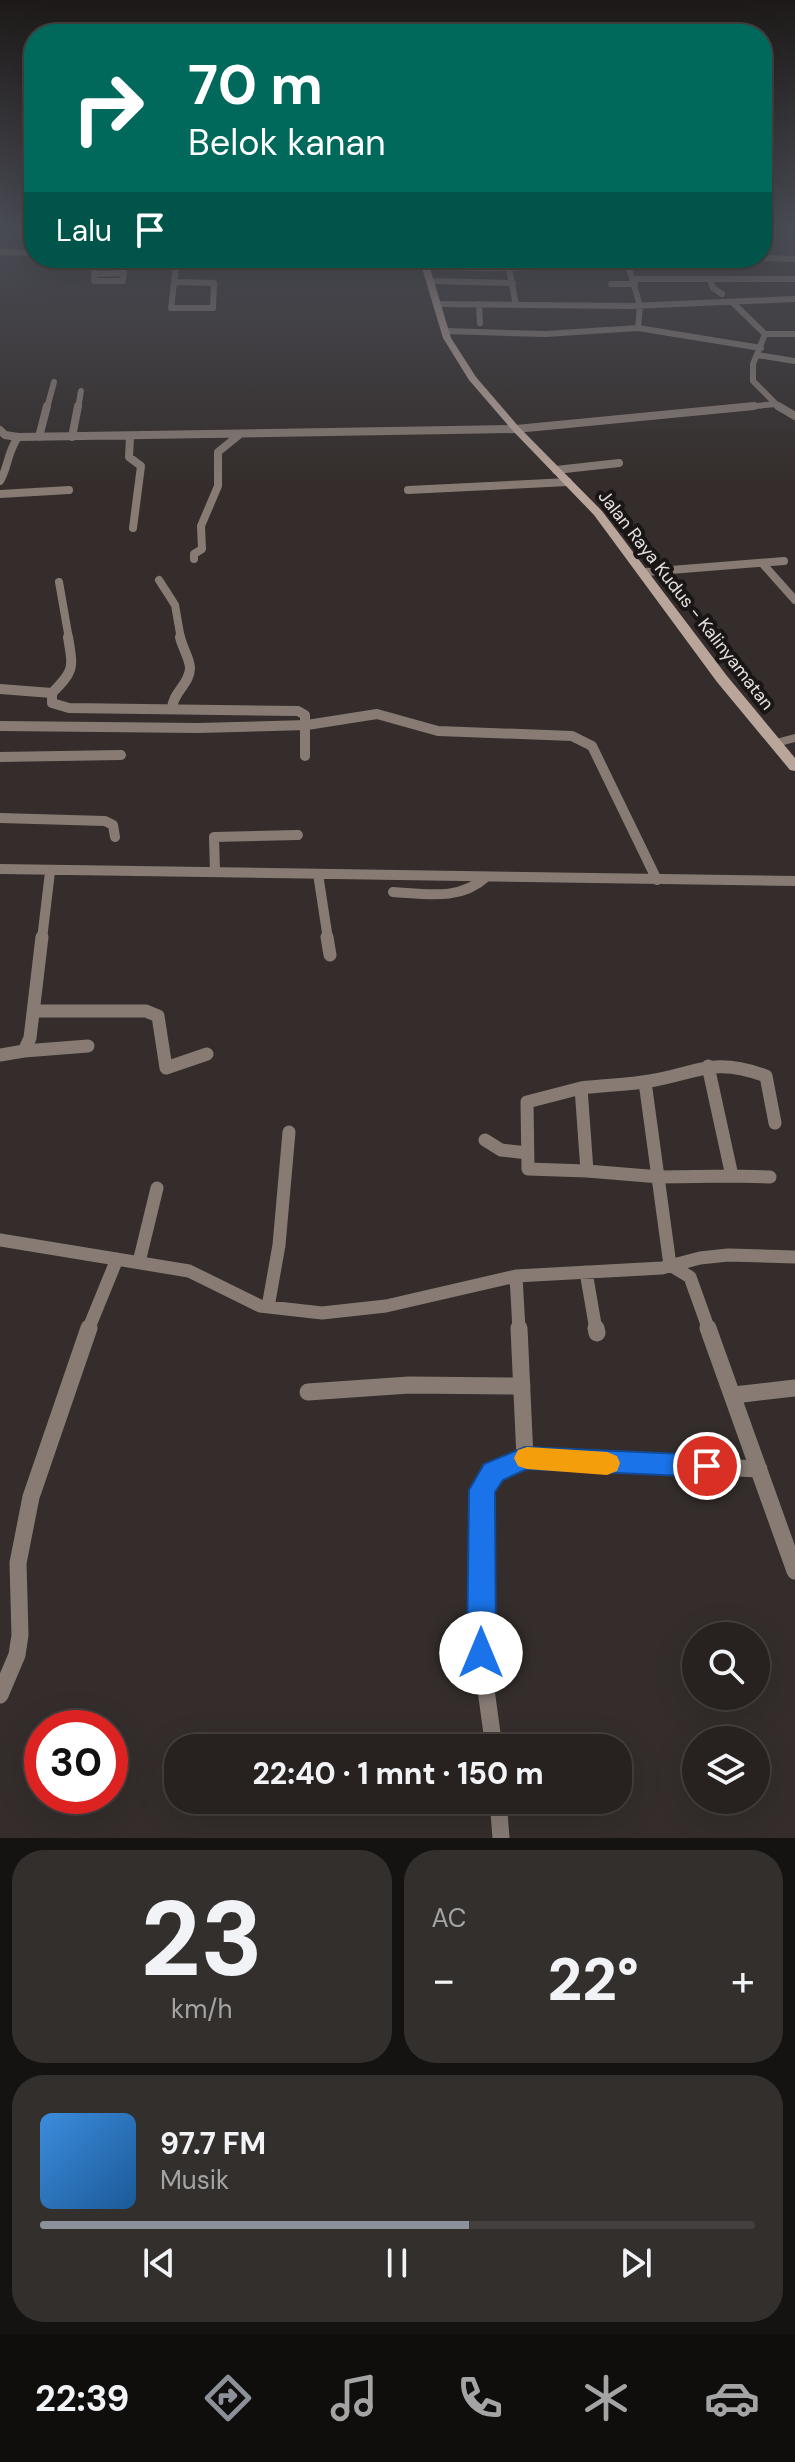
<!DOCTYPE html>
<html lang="id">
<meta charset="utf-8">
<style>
body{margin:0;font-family:"DM Sans",sans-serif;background:#332f2d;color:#f1f3f6;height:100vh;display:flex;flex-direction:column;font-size:30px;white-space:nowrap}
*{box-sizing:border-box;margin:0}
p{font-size:26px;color:#a4a4a5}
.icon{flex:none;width:44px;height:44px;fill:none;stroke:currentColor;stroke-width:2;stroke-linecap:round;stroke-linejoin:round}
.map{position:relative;height:1838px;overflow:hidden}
.details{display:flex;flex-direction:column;gap:12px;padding:12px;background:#151312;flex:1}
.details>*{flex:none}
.banner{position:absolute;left:24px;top:24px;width:748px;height:244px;border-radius:32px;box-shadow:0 8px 32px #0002,0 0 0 2px #433f3e;background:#00695c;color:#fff;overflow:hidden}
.buttons{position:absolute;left:682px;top:1622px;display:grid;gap:16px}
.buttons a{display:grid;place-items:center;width:88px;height:88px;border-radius:50%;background:#272220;box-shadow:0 8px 32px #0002,0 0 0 2px #433f3e;font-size:40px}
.speed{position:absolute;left:24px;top:1710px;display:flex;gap:16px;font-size:40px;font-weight:700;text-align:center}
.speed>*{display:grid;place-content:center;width:104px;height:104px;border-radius:50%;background:#272220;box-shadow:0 8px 32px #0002,0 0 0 2px #433f3e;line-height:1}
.speed .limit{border:12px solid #d22;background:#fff;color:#111}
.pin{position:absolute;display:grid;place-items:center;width:68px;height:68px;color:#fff;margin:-34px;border:4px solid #fff;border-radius:50%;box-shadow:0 2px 8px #0007}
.me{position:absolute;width:88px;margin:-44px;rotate:0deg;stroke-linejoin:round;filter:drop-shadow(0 0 6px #0008)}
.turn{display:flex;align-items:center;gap:28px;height:168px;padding:0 32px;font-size:36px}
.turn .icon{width:104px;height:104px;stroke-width:2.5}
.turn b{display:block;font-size:56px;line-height:68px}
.then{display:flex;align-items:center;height:76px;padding:0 32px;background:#0003;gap:16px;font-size:30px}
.big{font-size:60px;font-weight:800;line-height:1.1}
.details .tile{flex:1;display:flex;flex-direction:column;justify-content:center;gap:12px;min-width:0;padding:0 28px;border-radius:32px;background:#332f2d}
.details .dial{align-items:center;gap:0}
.dial b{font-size:104px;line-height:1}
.song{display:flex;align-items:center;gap:24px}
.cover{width:96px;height:96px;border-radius:12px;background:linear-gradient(135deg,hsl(210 70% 55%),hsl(210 70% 35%))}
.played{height:8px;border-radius:4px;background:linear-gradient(90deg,#8c9099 60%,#433f3e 60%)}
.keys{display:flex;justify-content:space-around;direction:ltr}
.heat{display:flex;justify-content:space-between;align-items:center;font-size:44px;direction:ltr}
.details .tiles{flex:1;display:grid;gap:12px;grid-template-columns:1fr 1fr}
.tile:last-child{grid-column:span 2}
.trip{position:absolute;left:164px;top:1734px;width:468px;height:80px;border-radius:32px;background:#272220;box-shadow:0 8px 32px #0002,0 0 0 2px #433f3e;font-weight:800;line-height:80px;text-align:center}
.dock{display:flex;height:128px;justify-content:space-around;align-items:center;background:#100e0d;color:#a4a4a5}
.dock .icon{width:56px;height:56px}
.dock .on{color:#8c9099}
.dock b{font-size:36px;color:#f1f3f6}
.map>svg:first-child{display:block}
</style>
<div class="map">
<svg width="795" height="1838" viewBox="0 0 795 1838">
<rect width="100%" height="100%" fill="#342d2b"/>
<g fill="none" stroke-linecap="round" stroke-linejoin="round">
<path stroke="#877b74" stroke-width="6" d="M0,252l34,1
M626,258l14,48 -2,22
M762,258l33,1
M125,260l-2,21h-29l1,-19z
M426,267l83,1 7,37
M509,268l98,-4 22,3
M94,274l30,-1
M632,279h163
M710,279l3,9 9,6
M430,281l83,2
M175,282l39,1 -1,25h-42l6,-50
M611,284h24
M732,302l33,32 -12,30v17l27,27
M438,304l192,2 165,-7
M479,304l1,19
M445,331l100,3 93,-6 123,20
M765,334h30
M757,355l38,6
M47,408l7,-26
M78,408l3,-17
M734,408l42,-4"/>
<path stroke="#877b74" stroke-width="8" d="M778,406l17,10
M0,430l5,5 13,2 498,-8 238,-23
M39,437l8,-31
M72,437l6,-31
M130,437l-1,20 12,9 -8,62
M556,470l63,-7
M0,481c8,-13 7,-28 18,-44
M408,490l160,-8
M0,494l69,-4
M194,559v-5l8,-5 -1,-23 17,-40v-34l21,-17
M762,563l33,37
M646,572l138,-11
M159,580l16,25 6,34
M59,582l10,57"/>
<path stroke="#877b74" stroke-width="10" d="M68,637c5,31 7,33 -16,56v10l17,5 229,3 7,4v41
M0,689l52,4
M172,709c0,-16 18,-25 18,-41 0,-9 -8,-21 -10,-31
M0,726l198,2 109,-3 70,-11 61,17 134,5 20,10 65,134
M0,757l121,-2
M0,818l105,3 8,4 2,12
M0,869l795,12
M215,872l-1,-35 84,-2
M318,874l10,65
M393,892c33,2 67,9 93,-15
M42,939l8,-67"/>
<path stroke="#877b74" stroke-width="13" d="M327,937l3,18
M34,1011h112l12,5 8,52 41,-14
M24,1051l64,-5
M0,1055l24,-4 6,-13 12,-101
M645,1082l25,183
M581,1088l6,83 -59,-2 -1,-67z
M581,1088c23,-3 46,-3 69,-7 50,-9 63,-24 116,-5l9,47
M485,1140l16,10 26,3
M587,1171l73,6 72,-1 -24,-110
M732,1176l38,1
M0,1240l189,31 71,35 62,7 64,-7 130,-30 146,-8 38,-10 28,-3 67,2
M139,1262l18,-74
M670,1265l20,12 19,53
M586,1272l10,58
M516,1276l3,54
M268,1307l11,-62 10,-113
M88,1330l29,-71"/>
<path stroke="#877b74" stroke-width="17" d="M596,1328l1,5
M708,1328l87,243
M308,1392l101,-7 113,1
M734,1395l61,-7
M525,1458l234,11
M0,1695l17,-40 3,-20 -2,-72 13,-66 58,-169
M494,1748l-13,-95 1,-163 12,-18 31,-14 -6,-130
M498,1800l3,38"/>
<path fill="#877b74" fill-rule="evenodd" d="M795,734v8l-19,5 -6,-4 2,-3z"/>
<path fill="#baa59b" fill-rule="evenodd" d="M419,258h8l24,80 25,39 43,50 83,84 125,165 68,82v13l-5,-1 -73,-88 -123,-167 -81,-84 -44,-51 -26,-42z"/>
</g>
<linearGradient id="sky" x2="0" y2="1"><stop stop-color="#1d1918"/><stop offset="0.47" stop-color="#4a4c55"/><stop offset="1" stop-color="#4a4c55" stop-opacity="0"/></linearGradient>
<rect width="795" height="487" fill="url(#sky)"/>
<path fill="#1a73e8" stroke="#114b97" stroke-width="2" d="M525,1447l182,8 9,3 4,8 -4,8 -9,3 -180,-8 -24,11 -8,12 1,161 -4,10 -11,4 -10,-4 -4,-10 2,-163 15,-26z"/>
<path fill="#f59e0b" d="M527,1447l80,5 10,4 3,7 -3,8 -10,4 -80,-6 -9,-3 -4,-8 4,-8z"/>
<g text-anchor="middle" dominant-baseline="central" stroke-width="8" stroke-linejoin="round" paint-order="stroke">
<g font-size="18" fill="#e4dfde" stroke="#1a1615">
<text transform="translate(686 600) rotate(52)">Jalan Raya Kudus - Kalinyamatan</text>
</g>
</g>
</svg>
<div class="buttons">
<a><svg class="icon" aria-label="search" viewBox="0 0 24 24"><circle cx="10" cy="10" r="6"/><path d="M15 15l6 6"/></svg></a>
<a><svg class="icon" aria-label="layers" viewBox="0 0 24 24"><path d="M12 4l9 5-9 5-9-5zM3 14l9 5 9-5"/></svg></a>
</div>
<div class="speed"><div class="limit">30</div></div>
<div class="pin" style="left:707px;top:1466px;background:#d93025"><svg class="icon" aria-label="arrive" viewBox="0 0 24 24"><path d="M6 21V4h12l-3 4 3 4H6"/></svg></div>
<svg class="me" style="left:481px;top:1653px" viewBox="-20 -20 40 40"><circle r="19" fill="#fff"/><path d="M0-13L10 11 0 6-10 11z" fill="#1a73e8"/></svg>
<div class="trip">22:40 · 1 mnt · 150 m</div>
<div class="banner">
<div class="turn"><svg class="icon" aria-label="right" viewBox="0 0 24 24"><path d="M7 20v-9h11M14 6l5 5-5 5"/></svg><div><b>70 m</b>Belok kanan</div></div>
<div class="then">Lalu<svg class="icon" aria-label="arrive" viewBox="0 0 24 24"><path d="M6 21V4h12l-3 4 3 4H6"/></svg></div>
</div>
</div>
<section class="details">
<div class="tiles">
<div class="tile dial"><b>23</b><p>km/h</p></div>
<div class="tile"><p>AC</p>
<div class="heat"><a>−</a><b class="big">22°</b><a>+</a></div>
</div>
<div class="tile">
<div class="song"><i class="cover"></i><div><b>97.7 FM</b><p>Musik</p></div></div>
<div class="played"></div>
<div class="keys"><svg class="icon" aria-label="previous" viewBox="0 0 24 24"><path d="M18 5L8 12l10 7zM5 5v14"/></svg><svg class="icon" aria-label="pause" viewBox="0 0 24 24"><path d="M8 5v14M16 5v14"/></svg><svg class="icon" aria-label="next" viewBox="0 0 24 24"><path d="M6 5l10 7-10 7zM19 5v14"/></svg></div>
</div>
</div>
</section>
<nav class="dock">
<b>22:39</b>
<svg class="icon on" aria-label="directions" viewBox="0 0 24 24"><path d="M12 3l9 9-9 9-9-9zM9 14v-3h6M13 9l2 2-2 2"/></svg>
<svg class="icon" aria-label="music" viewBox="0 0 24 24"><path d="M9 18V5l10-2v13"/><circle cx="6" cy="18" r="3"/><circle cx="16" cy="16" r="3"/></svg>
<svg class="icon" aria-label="phone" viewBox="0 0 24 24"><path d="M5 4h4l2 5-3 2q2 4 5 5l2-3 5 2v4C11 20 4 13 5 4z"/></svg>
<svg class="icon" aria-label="climate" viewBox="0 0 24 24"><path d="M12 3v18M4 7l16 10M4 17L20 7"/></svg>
<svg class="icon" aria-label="car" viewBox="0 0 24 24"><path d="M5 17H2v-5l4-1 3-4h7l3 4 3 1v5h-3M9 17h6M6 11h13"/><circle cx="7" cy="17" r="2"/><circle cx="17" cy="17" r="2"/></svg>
</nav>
